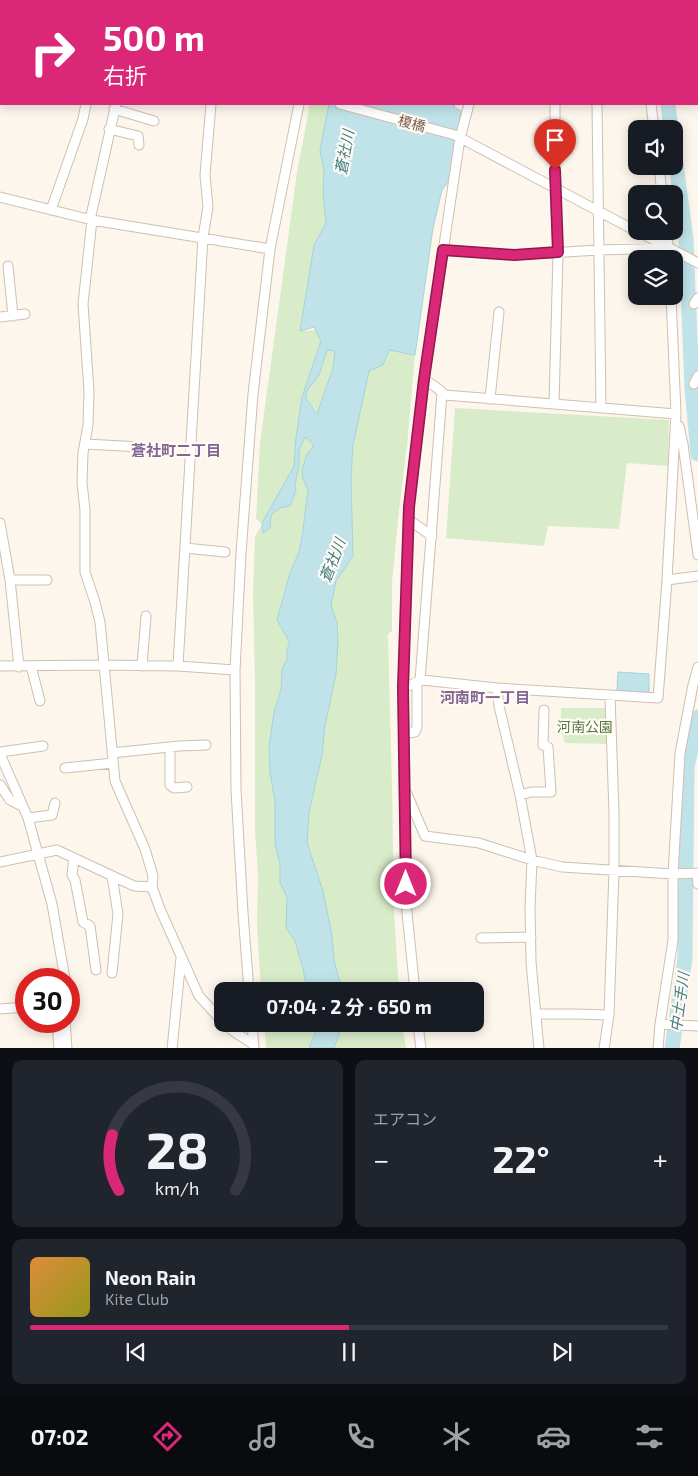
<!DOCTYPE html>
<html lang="ja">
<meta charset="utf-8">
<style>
body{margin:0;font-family:"Exo 2","Noto Sans JP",sans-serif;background:#20242c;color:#f1f3f6;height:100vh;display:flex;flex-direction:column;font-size:19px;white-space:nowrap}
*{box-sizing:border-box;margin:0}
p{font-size:16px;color:#9ea1a6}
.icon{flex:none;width:28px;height:28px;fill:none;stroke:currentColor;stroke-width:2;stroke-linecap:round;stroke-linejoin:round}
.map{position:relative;height:1048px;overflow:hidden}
.side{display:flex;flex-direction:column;gap:12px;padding:12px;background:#0d0f14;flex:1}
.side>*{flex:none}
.hud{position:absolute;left:0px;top:0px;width:699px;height:105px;box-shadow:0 2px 12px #0003;background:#db2777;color:#fff;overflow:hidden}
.fabs{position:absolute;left:628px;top:120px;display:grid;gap:10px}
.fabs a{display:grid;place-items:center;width:55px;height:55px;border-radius:10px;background:#171b24;box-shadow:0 2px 12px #0003;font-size:25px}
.speed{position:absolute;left:15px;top:968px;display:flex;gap:10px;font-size:25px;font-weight:700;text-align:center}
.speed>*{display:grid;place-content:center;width:65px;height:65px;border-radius:50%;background:#171b24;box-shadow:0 2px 12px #0003;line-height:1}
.speed .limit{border:8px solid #d22;background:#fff;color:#111}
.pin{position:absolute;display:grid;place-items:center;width:42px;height:42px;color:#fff;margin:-51px -21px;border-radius:50% 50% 50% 0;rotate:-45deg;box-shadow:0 0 5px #0007}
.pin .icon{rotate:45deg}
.me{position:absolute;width:55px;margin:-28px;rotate:0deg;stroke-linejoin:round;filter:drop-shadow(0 0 4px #0008)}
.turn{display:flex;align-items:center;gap:18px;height:105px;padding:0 20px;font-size:22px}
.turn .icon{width:65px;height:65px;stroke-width:2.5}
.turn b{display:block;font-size:35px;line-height:42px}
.big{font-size:38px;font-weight:700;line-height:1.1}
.side .tile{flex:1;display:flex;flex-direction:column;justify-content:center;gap:8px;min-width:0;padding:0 18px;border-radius:10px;background:#20242c}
.side .dial{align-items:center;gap:0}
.dial svg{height:130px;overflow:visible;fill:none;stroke:#363941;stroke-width:7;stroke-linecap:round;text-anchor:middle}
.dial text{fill:#f1f3f6;stroke:none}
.song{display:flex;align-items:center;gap:15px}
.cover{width:60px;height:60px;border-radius:8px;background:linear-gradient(135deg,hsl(30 70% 55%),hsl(60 70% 35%))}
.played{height:5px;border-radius:2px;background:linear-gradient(90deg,#db2777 50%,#363941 50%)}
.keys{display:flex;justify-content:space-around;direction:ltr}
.heat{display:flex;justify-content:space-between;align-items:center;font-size:28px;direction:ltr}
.side .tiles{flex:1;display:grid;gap:12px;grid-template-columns:1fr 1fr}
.tile:last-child{grid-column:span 2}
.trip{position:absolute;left:214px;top:982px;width:270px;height:50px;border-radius:10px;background:#171b24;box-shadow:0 2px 12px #0003;font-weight:700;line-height:50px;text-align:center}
.tabs{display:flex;height:80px;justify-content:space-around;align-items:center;background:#090b0e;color:#9ea1a6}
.tabs .icon{width:35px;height:35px}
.tabs .selected{color:#db2777}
.tabs b{font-size:22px;color:#f1f3f6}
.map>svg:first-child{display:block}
</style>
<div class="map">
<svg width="698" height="1049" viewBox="0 0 698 1049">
<rect width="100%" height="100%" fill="#fdf6ec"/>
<path fill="#d8ecc9" d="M309,104h21l-10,46 4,21 -1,21 3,31 -12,22 -14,86 16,-1 5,11 -19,56 -6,40 -2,29 -32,58 1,9 7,-5 1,-13 9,-7 10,-2 6,-15 -1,-7 4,-18v-17l6,-12 8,7v3l-6,7 -4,25 5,11 -6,47 -3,15 -9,21 -13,47 13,23 -3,6v11l-5,10 -1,20 -7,21 -4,61 5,30v42l5,20v19l7,14 -1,31 9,12 8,29 4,22h-46l-4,-66 1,-51 -3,-44v-145l-2,-93 2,-55 7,-13 -6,-5 4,-76 37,-271 11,-57z
M327,350l8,1 -2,17 -8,23 -5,25 -14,-18v-6l13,-17z
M388,350l27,5 -8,91 -9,74 -6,62v49l-4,3 4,155 2,123 5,79h-57l-8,-31 -2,-25 -9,-44 -16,-48 2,-31 13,-57 3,-29 11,-52 2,-33 -1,-19 -6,-16 5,-25 17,-25 -2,-78 2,-33 16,-74 14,-6z
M455,408l214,12 -1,46 -41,-3 -8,66 -71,-3 -4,20 -98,-8z
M561,708h47l1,36 -44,-1 -4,-12z
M264,1024h50l2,7 -7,17h-43z
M344,1024h58l4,24 -72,1 6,-17z"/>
<path fill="#bfe3e8" stroke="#a5d3da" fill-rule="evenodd" d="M329,104h126l-1,3 7,4 -11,69 -8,10 -9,38 -18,127 -26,-5 -6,15 -14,6 -16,74 -2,33 2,78 -17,25 -5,25 6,16 1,19 -2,33 -11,52 -3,29 -13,57 -2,31 16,48 9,44 2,25 8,31h-35l-4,-22 -8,-28 -9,-13 1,-31 -7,-14v-19l-5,-20v-42l-5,-30 -1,-24 5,-37 7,-21 1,-21 5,-9v-11l3,-6 -13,-23 13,-47 9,-21 3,-15 6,-47 -5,-11 -1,-9 5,-16 6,-7v-3l-8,-7 -6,13v16l-4,18 1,7 -6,15 -10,2 -9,7 -1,13 -7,5 -1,-10 32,-57 2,-29 6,-40 19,-56 -7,-14 -14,4 14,-86 12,-22 -3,-31 1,-21 -4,-21zM327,350l8,1 -2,17 -16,46 -11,-16v-6l13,-17z
M618,672l31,2v19l-32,-3z
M314,1024h30l-4,8 -6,16h-25l7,-17z"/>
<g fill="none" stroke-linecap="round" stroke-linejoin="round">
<path stroke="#bfe3e8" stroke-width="15" d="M656,0l1,1
M668,104l3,25
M674,149l12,90 6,149 6,66
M672,1049l13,-91 2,-191 11,-50"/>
<defs>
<path id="minor" d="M94,0v1
M219,0l1,1
M279,0v1
M596,0v1
M638,0v1
M140,1v-1
M330,1v-1
M496,1l1,-1
M0,4l1,-2
M340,104l115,31 181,96
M597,104l4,304
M651,104l3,25
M114,109l40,12
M109,129l29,7 1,9
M659,166l3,28
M0,197l92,23 178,29
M51,210l32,-91 3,-15
M90,220l26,-116
M92,220l-9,84 6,87 -1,34 -5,28 -1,30 3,27v62l10,30 5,20 15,159 30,68 8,27 -1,11 8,22 39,87 23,25
M637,231l61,32
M667,231l2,28
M443,250l71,5 85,-5 70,-2
M8,266l5,50
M694,304l4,-6
M0,317l25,-3
M424,379l13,9 8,7 231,19
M694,384l4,-8
M490,399l9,-87
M554,404l4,-150 -3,-67v-83
M679,426l4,18 15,111
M85,444l57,3
M409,520l23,16
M0,523l10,57 9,87
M185,548l40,4
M10,580h37
M667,580l31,-4
M0,666l104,-1 74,1 57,4
M31,666l9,35
M142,666l4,-50
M178,666l25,-429 5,-30 -3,-32 6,-71
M420,681l22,-288
M403,688l19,-8 75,8 161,10 9,-118 9,-166 -5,-118
M497,688l2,18 21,89 12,65 -2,48 1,54 8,87
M404,734l11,-2 2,-5v-45
M170,747v38l4,3 13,-1
M0,752l43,-6
M112,753l67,-7 27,-1
M0,754l28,64 24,86 13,75
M65,768l48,-5
M0,785l10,15 12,6
M407,794l18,42 54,7 53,17 30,7 111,7 25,-1
M520,795l11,-3h20l-3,-45 -5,-2 1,-35
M28,818l24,-3 3,-12
M74,858l-2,17 3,5 8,42 7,4 6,44
M0,862l57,-12 77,36 18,1
M697,873l1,11
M481,938l50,-1
M112,973l6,-59 -6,-38
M249,991l-6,-78 -7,-123 -1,-120 6,-117 12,-159 17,-145 29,-145
M415,991l-9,-88 -3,-215 6,-181 15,-128 36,-241 9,-34
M0,1009l26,-2
M536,1014h39l34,1
M57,1021l2,28
M65,1021l2,28
M226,1024l7,7 20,13
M252,1024l2,24
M418,1024l3,25
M660,1024l38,2
M172,1049l9,-91
M604,1049l5,-34 5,-144v-58l-4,-117
M658,1049l2,-25 13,-84v-66l7,-121 13,-68 5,-18"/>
</defs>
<use href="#minor" stroke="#d1beb0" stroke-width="11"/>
<use href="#minor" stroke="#fff" stroke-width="9"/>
</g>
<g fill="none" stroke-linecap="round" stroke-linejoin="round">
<defs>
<path id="route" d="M406,884l-3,-196 6,-181 15,-128 19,-129 71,5 44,-3 -3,-82"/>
</defs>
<use href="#route" stroke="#8e194d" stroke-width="12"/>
<use href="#route" stroke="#db2777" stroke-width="9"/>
</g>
<g text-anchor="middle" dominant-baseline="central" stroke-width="4.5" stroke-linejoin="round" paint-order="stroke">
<g font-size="14" fill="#7a5c4d" stroke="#fffaf3">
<text transform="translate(412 123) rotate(15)">榎橋</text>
</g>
<g font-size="14" fill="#537a41" stroke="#fffaf3">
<text x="585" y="726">河南公園</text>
</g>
<g font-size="15" font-style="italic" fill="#437c86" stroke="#fffaf3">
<text transform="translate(344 152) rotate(-80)">蒼社川</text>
<text transform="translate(332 560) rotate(-69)">蒼社川</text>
<text transform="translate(679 1002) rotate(-82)">中土手川</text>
</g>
<g font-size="15" font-weight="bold" fill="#846695" stroke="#fffaf3">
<text x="176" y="450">蒼社町二丁目</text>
<text x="485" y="697">河南町一丁目</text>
</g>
</g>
</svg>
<div class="fabs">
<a><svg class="icon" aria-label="sound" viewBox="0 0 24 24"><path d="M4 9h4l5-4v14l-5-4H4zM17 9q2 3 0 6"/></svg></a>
<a><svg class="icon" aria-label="search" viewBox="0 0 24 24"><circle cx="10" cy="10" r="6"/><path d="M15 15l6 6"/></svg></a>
<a><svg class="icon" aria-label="layers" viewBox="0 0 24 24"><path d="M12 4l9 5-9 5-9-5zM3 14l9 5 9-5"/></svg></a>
</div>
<div class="speed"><div class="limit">30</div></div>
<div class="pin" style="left:555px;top:170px;background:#d93025"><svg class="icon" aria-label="arrive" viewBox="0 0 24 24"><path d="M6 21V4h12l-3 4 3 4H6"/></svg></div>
<svg class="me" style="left:406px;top:884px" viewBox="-20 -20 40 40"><circle r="17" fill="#db2777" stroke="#fff" stroke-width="3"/><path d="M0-11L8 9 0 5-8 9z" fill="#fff"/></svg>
<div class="trip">07:04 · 2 分 · 650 m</div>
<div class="hud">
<div class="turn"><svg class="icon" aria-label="right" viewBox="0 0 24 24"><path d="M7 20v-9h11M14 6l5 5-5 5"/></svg><div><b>500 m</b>右折</div></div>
</div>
</div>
<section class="side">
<div class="tiles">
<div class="tile dial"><svg viewBox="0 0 100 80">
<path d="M14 69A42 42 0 1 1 86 69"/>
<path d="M14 69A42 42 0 0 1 10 35" stroke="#db2777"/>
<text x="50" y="56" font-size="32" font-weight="700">28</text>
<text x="50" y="72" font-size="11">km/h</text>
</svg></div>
<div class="tile"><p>エアコン</p>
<div class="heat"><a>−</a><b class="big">22°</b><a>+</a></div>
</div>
<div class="tile">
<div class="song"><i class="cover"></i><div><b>Neon Rain</b><p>Kite Club</p></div></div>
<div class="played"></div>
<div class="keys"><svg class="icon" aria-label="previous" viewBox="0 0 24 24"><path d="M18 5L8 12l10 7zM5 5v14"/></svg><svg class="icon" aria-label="pause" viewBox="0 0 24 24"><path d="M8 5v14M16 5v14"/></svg><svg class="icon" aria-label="next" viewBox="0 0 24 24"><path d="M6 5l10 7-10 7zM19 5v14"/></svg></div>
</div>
</div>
</section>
<nav class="tabs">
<b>07:02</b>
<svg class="icon selected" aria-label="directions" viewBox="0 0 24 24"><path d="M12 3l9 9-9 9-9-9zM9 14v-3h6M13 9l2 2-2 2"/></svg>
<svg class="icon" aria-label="music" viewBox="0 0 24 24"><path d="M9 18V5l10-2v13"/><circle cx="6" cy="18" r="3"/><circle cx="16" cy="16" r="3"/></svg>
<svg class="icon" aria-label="phone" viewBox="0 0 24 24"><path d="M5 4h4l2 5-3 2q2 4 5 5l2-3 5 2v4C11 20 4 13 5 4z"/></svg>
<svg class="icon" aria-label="climate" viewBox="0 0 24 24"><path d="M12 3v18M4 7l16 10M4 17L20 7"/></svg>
<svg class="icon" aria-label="car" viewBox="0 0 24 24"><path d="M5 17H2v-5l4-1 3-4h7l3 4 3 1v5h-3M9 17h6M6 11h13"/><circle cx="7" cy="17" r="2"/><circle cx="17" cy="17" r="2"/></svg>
<svg class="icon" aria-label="filters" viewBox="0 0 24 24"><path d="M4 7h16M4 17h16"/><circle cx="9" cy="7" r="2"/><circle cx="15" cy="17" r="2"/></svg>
</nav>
